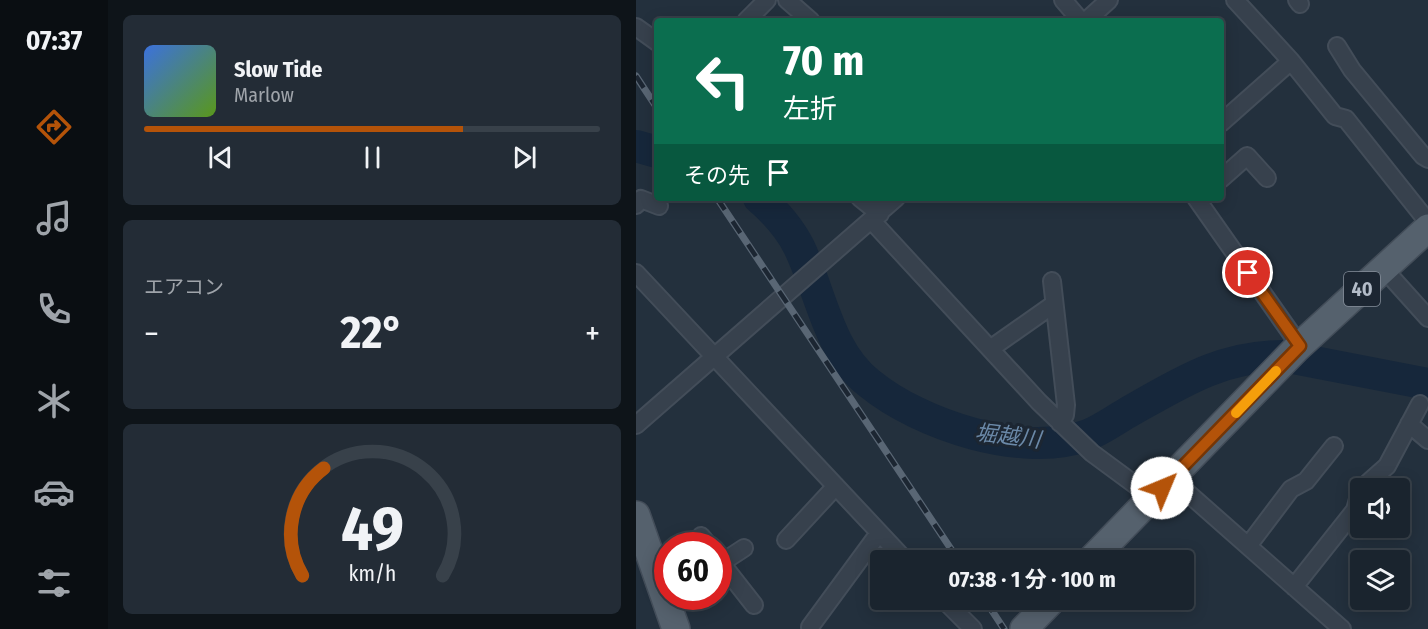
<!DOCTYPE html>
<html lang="ja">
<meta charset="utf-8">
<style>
body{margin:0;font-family:"Fira Sans Condensed","Noto Sans JP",sans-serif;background:#232c36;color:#f1f3f6;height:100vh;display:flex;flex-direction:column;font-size:22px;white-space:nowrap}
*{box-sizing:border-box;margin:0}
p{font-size:20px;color:#9fa4aa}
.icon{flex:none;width:33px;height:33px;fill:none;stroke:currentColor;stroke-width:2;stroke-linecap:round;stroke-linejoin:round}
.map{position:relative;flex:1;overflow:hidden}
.panel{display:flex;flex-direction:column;gap:15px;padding:15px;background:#0e1419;width:528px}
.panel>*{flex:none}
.banner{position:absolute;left:18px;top:18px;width:570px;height:183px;border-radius:6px;box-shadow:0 3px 15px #0003,0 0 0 2px #38414a;background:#0b6e4f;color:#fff;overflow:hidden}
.controls{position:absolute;left:714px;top:478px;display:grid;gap:12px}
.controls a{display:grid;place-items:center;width:60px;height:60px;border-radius:6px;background:#1a242e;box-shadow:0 3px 15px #0003,0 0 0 2px #38414a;font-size:30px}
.speed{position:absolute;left:18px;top:532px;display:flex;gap:12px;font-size:30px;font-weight:700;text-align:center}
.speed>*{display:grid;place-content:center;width:78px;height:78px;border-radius:50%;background:#1a242e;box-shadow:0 3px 15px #0003,0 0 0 2px #38414a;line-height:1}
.speed .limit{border:9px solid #d22;background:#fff;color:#111}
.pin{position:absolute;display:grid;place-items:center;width:51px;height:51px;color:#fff;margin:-26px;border:3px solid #fff;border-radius:50%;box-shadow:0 2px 6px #0007}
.me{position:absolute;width:66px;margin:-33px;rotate:45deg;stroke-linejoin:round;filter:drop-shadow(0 0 4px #0008)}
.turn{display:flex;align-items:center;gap:21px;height:126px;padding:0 30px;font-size:27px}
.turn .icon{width:78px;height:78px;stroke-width:2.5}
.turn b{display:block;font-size:42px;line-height:51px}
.then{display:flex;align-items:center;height:57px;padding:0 30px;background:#0003;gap:12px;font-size:22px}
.big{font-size:45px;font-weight:700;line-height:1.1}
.panel .card{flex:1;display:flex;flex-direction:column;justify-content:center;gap:9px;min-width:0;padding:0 21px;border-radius:9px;background:#232c36}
.panel .dial{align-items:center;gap:0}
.dial svg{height:156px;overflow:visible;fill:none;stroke:#38414a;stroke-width:7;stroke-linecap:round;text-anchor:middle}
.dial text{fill:#f1f3f6;stroke:none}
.song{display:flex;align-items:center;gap:18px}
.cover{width:72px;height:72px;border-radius:9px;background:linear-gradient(135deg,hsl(220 70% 55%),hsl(90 70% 35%))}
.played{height:6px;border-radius:3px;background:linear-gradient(90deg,#b45309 70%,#38414a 70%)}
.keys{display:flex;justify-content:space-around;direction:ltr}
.heat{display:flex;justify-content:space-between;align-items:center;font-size:33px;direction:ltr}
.trip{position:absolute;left:234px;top:550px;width:324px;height:60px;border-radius:6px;background:#1a242e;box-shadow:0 3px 15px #0003,0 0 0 2px #38414a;font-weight:700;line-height:60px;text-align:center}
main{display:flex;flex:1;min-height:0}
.dock{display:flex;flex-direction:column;width:108px;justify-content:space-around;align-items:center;background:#0a0e12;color:#9fa4aa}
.dock .icon{width:42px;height:42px}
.dock .on{color:#b45309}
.dock b{font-size:27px;color:#f1f3f6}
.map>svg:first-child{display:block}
</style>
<main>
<nav class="dock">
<b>07:37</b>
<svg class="icon on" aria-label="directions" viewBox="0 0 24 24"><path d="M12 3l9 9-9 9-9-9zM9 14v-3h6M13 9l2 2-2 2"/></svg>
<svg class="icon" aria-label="music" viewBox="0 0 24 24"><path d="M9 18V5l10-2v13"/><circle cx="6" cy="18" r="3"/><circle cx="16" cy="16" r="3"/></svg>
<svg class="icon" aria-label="phone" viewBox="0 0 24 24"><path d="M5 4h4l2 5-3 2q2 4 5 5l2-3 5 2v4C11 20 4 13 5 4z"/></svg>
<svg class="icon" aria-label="climate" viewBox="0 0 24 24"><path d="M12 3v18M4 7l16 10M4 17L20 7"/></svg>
<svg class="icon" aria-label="car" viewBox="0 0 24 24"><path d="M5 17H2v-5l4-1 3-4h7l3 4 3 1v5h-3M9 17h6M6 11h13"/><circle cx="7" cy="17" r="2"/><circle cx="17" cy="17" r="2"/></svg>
<svg class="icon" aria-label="filters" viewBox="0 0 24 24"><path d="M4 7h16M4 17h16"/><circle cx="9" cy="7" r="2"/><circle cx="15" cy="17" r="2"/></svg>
</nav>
<section class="panel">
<div class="card">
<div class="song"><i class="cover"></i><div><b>Slow Tide</b><p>Marlow</p></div></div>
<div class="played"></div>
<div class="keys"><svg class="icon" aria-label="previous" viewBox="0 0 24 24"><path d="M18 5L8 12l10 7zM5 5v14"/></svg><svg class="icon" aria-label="pause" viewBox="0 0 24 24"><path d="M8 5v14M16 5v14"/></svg><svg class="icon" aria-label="next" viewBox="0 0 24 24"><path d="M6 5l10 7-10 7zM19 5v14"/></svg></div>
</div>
<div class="card"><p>エアコン</p>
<div class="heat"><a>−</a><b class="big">22°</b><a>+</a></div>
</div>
<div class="card dial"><svg viewBox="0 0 100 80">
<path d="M14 69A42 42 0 1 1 86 69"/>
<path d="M14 69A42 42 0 0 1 25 14" stroke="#b45309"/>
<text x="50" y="56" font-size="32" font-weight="700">49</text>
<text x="50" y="72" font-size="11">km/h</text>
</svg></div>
</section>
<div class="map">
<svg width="792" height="629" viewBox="0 0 792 629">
<rect width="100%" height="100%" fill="#23303d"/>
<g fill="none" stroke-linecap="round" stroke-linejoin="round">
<path stroke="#16273b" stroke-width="32" d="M0,146l21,6
M123,198c15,13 31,31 40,49 22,45 29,104 70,136 51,42 154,76 219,52 13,-5 27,-15 39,-22 53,-30 94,-57 156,-57l145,28"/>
<defs>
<path id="minor" d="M151,0l24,21
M427,0l18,21
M661,0l3,4
M110,21l21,-21
M450,21l23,-21
M0,27l21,15
M701,46l15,24 71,86 5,3
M655,61l44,55 11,3 82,103
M585,123l70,-62 -56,-61
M585,179l26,-23 20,22
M224,198l20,16
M560,198l104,148
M0,205l5,-6 18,7
M236,221l167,181 53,51 61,45
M748,269l44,49
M0,273l270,288
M416,281l14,124 -1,10 -5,8
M354,349l64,-45
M773,424l19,16
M0,425l260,-227
M536,479l170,150
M725,489l26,-23 33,-62
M65,536l8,10
M150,540l50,-54
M612,546l43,-57 15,-8 28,-35
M82,559l36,46
M82,565l26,-17
M658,587l61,-77 5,-18
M308,600l29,29
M174,627l69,-94"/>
<path id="primary" d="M0,515l40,114
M454,561l206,-212 132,-121
M388,629l28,-29"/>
</defs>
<use href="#minor" stroke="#434d59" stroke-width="20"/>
<use href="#primary" stroke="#434d59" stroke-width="30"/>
<use href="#minor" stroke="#37414d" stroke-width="16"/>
<use href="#primary" stroke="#55616d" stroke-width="27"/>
<defs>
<path id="rail" d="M0,76l21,32
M81,198l242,363
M349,600l19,29"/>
</defs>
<use href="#rail" stroke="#596674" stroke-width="7"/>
<use href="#rail" stroke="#1c2632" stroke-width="4.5" stroke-dasharray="14" stroke-linecap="butt"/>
</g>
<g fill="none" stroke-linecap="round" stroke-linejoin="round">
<defs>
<path id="route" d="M526,488l138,-142 -52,-73"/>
</defs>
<use href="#route" stroke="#753606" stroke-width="15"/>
<use href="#route" stroke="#b45309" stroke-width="10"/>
<path stroke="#f59e0b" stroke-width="10" d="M600,413l40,-42"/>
</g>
<g text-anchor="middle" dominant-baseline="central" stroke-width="6" stroke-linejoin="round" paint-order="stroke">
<rect fill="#1c2632" stroke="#868f9b" stroke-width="1.5" x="708" y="272" width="36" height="34" rx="4.5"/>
<g font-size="20" font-weight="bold" fill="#b3bcc8">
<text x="726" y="289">40</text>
</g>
<g font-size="22" font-style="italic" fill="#6b89a8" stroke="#1c2632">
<text transform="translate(372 436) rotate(7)">堀越川</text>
</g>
</g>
</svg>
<div class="controls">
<a><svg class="icon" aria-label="sound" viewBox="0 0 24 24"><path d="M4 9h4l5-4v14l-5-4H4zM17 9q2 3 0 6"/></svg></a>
<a><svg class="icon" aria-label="layers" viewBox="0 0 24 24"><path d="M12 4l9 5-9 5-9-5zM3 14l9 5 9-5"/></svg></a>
</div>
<div class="speed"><div class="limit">60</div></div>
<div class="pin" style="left:612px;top:273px;background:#d93025"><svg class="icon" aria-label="arrive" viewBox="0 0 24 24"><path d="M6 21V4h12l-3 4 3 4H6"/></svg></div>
<svg class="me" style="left:526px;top:488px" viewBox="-20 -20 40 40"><circle r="19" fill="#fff"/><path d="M0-13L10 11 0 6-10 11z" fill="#b45309"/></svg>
<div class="trip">07:38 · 1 分 · 100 m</div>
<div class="banner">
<div class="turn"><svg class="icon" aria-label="left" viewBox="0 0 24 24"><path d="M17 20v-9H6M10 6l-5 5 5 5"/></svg><div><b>70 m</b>左折</div></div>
<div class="then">その先<svg class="icon" aria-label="arrive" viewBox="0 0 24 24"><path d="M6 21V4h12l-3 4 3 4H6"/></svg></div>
</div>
</div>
</main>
